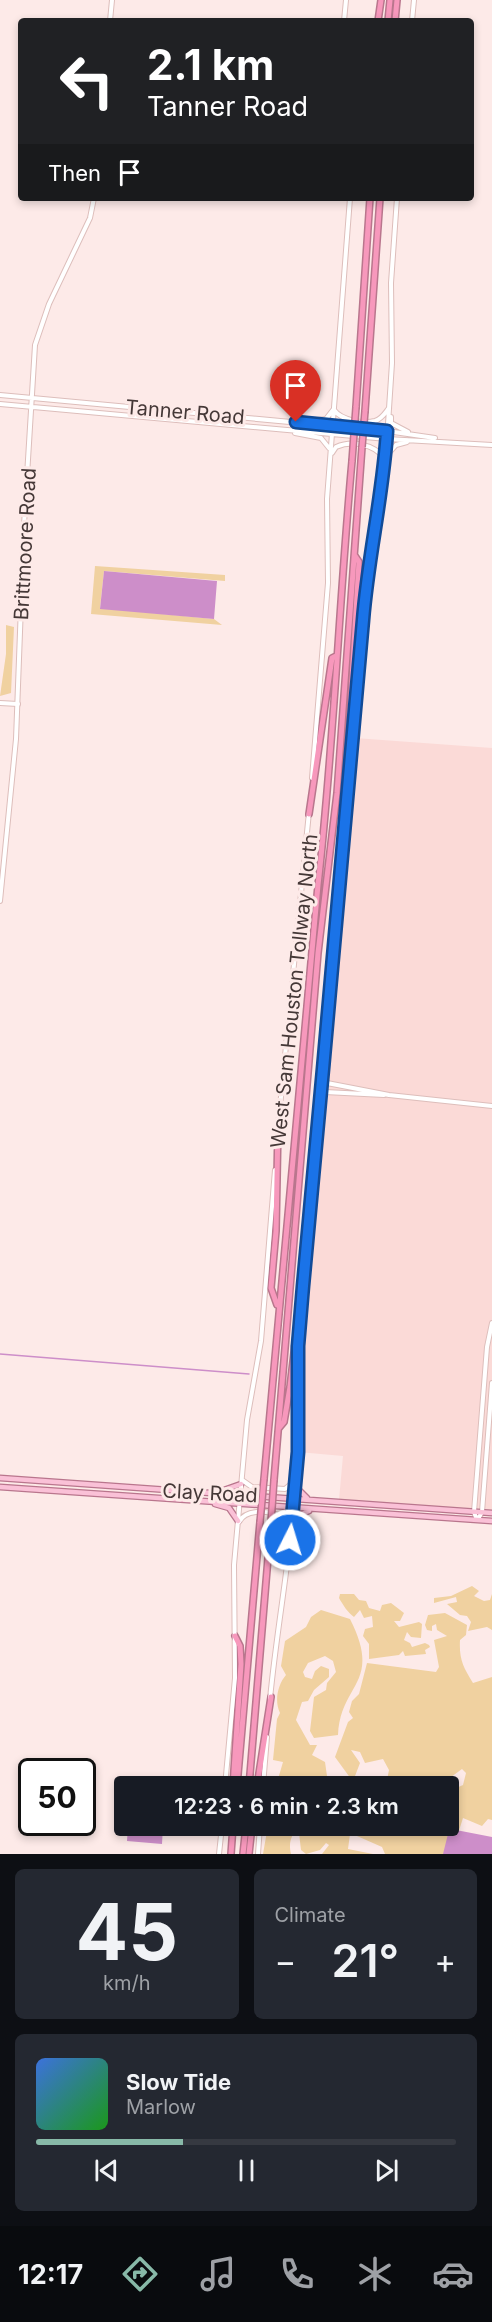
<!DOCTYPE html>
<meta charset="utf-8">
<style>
body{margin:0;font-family:Inter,sans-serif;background:#242831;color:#f1f3f6;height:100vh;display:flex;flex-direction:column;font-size:22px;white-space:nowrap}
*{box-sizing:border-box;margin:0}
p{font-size:20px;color:#9ea1a6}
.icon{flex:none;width:33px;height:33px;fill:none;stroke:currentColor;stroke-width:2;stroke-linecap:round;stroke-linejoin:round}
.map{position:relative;height:1854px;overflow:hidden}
.drawer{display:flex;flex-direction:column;gap:15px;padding:15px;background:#0d0f14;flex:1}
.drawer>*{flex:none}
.top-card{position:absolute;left:18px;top:18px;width:456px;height:183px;border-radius:6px;box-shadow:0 3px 9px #0003;background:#202124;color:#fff;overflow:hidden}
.speed{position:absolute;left:18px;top:1758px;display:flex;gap:12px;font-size:30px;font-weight:700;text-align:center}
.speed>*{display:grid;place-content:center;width:78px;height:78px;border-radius:50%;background:#171b24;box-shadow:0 3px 9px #0003;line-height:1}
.speed .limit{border:3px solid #111;border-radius:9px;background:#fff;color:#111}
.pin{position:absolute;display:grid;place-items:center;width:51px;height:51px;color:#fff;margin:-62px -26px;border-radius:50% 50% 50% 0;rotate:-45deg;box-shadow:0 0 6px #0007}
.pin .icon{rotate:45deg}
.me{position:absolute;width:66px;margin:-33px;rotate:5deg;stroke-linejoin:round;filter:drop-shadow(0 0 4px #0008)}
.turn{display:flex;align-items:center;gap:21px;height:126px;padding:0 30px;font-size:27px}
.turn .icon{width:78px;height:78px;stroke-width:2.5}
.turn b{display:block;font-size:42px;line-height:51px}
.then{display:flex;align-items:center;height:57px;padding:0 30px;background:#0003;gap:12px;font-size:22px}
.big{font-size:45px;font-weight:600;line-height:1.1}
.drawer .card{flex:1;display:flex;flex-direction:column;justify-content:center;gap:9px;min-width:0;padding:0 21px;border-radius:9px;background:#242831}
.drawer .dial{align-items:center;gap:0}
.dial b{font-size:78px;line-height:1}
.song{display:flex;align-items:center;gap:18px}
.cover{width:72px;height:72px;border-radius:9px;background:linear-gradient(135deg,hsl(220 70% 55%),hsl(120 70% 35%))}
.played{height:6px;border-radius:3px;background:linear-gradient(90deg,#88b9a8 35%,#363941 35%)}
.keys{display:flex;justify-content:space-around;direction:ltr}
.heat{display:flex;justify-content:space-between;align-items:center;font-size:33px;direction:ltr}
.drawer .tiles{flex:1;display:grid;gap:15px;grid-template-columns:1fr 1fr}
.card:last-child{grid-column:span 2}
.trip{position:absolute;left:114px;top:1776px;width:345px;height:60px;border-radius:6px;background:#171b24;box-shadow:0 3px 9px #0003;font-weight:600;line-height:60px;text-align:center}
.menu{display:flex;height:96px;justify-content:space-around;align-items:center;background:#090b0e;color:#9ea1a6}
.menu .icon{width:42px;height:42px}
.menu .current{color:#88b9a8}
.menu b{font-size:27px;color:#f1f3f6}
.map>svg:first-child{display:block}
</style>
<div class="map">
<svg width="492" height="1854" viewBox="0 0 492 1854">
<rect width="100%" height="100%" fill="#fdeae8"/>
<path fill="#fbdad7" d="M355,738l137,10v765l-153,-13 4,-44 -45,-4v-106l5,-60z"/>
<path fill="#f0d1a0" d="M95,566l130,9v6l-121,-10 -4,37 114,11 8,6 -131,-11z
M6,625l8,2 -3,66 -11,3 6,-42z
M472,1586l7,5 -5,5 10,5 6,-1 2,-6v36l-5,-3 -19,4 3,-9 -4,-6 -7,-1 -13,-11 10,-2 -1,-5 -22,6v-5l17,-2z
M340,1594h14l5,6 7,1 3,7 11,3 2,-6 9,-2 13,10 -4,8h-6l5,6 20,-5 3,2 -1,14 -10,-1 -4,-5 -3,8 6,3 2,4 13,-4 4,2 1,2 -5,3 1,4 -21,2 -2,-5 -4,4 -30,4v-15l-6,-8 2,-7 8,-2 -1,-11 -8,2 -4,-8 -6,7c-6,-4 -11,-12 -15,-19z
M321,1610l29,9c33,65 -10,64 -12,116l-24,3 -4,-7 4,-34 12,-7 1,-7 9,-11 -3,-11 -8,-5 -17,7 -5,9 2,5 7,2 3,-8 6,-5 8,3v8l-15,13 -6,11 -6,1 -6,18 14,25h7l-5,10 13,7 2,14 -6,10h-13l-7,-7 -7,4 -6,-1 -3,4h-9l7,-24 -10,-2 4,-41 3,-6c-6,-12 -2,-29 6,-38l-5,-9 4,-25 21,-14 5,-10z
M445,1613l22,12 -1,10 -6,5c-1,19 3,27 13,43l19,-6v143l-4,-1 -6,7 -19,-8 -9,28 1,8h-70l-3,-7 -25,-11 -1,-10 11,2 1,-2h80l1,-25 4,1 -3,-6 4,-7 9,-4 3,-12 -4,-4 -11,8 -5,9c-9,0 -17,-2 -25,-2 -14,-1 -21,4 -34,-4l2,-10 -6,-11 -18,4 -5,-11 -9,-2 9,13 -5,13 -4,3 -16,-22 13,-35 5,-4 -4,-6 3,-11 7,-7 8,-31 69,9 3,-5 -5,-27 13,-4 -10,-6 -1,-6 -4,2v5l-5,-1 -2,-5 3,-10z
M288,1826h10c-6,10 -10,15 -7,28h-28l4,-23 3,-4z
M304,1826h37l9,8 -2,15 25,5h-51l7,-9 -3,-2 -6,7 -14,4 -5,-4 -2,-17z"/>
<path fill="#cd8ec9" d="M104,571l113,10 -3,38 -114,-10z
M128,1826h35l-1,18 -35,-3z
M456,1830l36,7v17h-49l5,-20z"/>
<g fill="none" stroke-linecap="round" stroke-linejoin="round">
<path stroke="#cd8ec9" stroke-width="1.5" d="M0,1354l249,20"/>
<defs>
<path id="tertiary" d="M0,703l18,1
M322,1080l5,3 62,12 103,11
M321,1095l4,-3 59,3
M478,1519l4,-7 10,-129
M477,1520l-3,-8 13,-165 5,-24"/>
<path id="secondary" d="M110,21l2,-21
M344,21l2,-21
M412,21l2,-21
M0,395l387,36 48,7
M0,404l387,35 105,6
M334,410c7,10 29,14 41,11 7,-2 10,-8 14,-13
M391,417v6l17,9
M301,422l25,-3 7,-9
M295,433l26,5 8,10
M332,453l4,-6c16,-7 38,-3 48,11
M387,455l9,-10 11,-3
M312,778l16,-195 -1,-84 23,-301
M348,809l19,-228 14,-78 6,-64 5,-76 -1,-80 6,-85
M0,901l16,-162 8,-214 11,-180 14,-41 41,-86 4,-20
M278,1127l31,-315
M310,1219l36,-399
M242,1480l10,7 33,2 6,-5 4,-11
M239,1522c8,-16 41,-11 52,0
M270,1699c7,-73 21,-145 26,-218 3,-55 0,-110 5,-165
M225,1786l10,-108 -1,-113 13,-145 14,-79 14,-171
M263,1786l4,-49
M219,1854l3,-28
M258,1854l2,-28"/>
<path id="primary" d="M0,1478l492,35
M296,1479l3,11 8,8
M0,1487l492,34
M224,1490l17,-6
M215,1504l14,4 9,13
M292,1522l7,-7 10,-4"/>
<path id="motorway" d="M378,21l3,-21
M388,21l2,-21
M395,21l2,-21
M356,407l14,-209
M365,411l15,-213
M309,814l23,-156 4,-2
M346,822l-1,-25 14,-235 -4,-6
M277,1305l-6,-17 5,-57 2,-106
M279,1428l5,-6 6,-35 20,-170
M264,1479l54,-594c16,-141 21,-283 34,-424
M274,1480l44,-527 19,-160 25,-346
M233,1786l8,-122 -1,-18 -5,-10
M237,1786l23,-264
M249,1786l22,-264
M257,1786l14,-89
M231,1854l2,-28
M243,1854l3,-28
M249,1854l3,-28"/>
</defs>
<use href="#tertiary" stroke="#ddbebb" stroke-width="6"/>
<use href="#secondary" stroke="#ddbebb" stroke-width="6"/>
<use href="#primary" stroke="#b9768d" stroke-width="7"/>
<use href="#motorway" stroke="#b9768d" stroke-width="8"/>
<use href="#tertiary" stroke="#fff" stroke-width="4"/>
<use href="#secondary" stroke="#fff" stroke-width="4"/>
<use href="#primary" stroke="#fac1d7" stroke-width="4.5"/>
<use href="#motorway" stroke="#f798bc" stroke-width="5"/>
<defs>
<path id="motorway-bridge" d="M362,447l3,-36
M352,461l4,-54
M260,1522l4,-43
M271,1522l3,-42"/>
</defs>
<use href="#motorway-bridge" stroke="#b9768d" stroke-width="8" stroke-linecap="butt"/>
<use href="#motorway-bridge" stroke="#f798bc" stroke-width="5"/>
</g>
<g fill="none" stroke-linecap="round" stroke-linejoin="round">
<defs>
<path id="route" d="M290,1540l8,-88v-106l5,-60c20,-222 42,-444 60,-666 5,-63 20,-125 24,-189l-91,-9"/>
</defs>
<use href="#route" stroke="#114b97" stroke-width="15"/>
<use href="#route" stroke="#1a73e8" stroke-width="10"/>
</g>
<g text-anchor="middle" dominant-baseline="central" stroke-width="6" stroke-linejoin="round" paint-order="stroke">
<g font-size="20" fill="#453837" stroke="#fdeae8">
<text transform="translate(185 412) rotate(5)">Tanner Road</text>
<text transform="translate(25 544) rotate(-87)">Brittmoore Road</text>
<text transform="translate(294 991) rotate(-84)">West Sam Houston Tollway North</text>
<text transform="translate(210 1493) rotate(3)">Clay Road</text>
</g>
</g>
</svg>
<div class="speed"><div class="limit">50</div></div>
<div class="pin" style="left:296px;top:422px;background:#d93025"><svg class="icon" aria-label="arrive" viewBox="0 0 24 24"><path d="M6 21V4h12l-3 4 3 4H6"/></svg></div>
<svg class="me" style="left:290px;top:1540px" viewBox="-20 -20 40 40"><circle r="17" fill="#1a73e8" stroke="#fff" stroke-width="3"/><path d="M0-11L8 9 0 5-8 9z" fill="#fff"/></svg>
<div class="trip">12:23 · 6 min · 2.3 km</div>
<div class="top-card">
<div class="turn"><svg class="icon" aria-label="left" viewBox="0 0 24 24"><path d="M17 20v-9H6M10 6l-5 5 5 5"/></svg><div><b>2.1 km</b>Tanner Road</div></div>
<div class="then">Then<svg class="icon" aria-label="arrive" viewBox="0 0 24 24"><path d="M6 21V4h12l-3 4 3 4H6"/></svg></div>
</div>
</div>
<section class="drawer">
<div class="tiles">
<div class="card dial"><b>45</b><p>km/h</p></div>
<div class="card"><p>Climate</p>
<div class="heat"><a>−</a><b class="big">21°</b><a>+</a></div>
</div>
<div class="card">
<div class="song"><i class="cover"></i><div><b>Slow Tide</b><p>Marlow</p></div></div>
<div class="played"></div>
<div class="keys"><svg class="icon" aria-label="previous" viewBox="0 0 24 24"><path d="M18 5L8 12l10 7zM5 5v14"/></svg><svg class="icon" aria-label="pause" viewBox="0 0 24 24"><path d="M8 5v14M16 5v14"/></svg><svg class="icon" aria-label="next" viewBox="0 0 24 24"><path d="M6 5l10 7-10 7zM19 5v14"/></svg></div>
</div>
</div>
</section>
<nav class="menu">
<b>12:17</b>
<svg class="icon current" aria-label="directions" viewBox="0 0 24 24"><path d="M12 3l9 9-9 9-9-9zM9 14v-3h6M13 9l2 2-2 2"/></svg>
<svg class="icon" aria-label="music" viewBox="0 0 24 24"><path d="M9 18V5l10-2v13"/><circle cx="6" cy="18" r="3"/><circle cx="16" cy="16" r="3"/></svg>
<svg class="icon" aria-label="phone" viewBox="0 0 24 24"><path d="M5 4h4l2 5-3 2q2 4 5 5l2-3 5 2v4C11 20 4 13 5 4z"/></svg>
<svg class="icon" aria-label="climate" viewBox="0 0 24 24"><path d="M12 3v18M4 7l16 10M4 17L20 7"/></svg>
<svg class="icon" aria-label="car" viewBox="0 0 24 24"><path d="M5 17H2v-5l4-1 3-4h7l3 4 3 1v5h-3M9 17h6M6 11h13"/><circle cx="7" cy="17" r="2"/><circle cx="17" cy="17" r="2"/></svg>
</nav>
